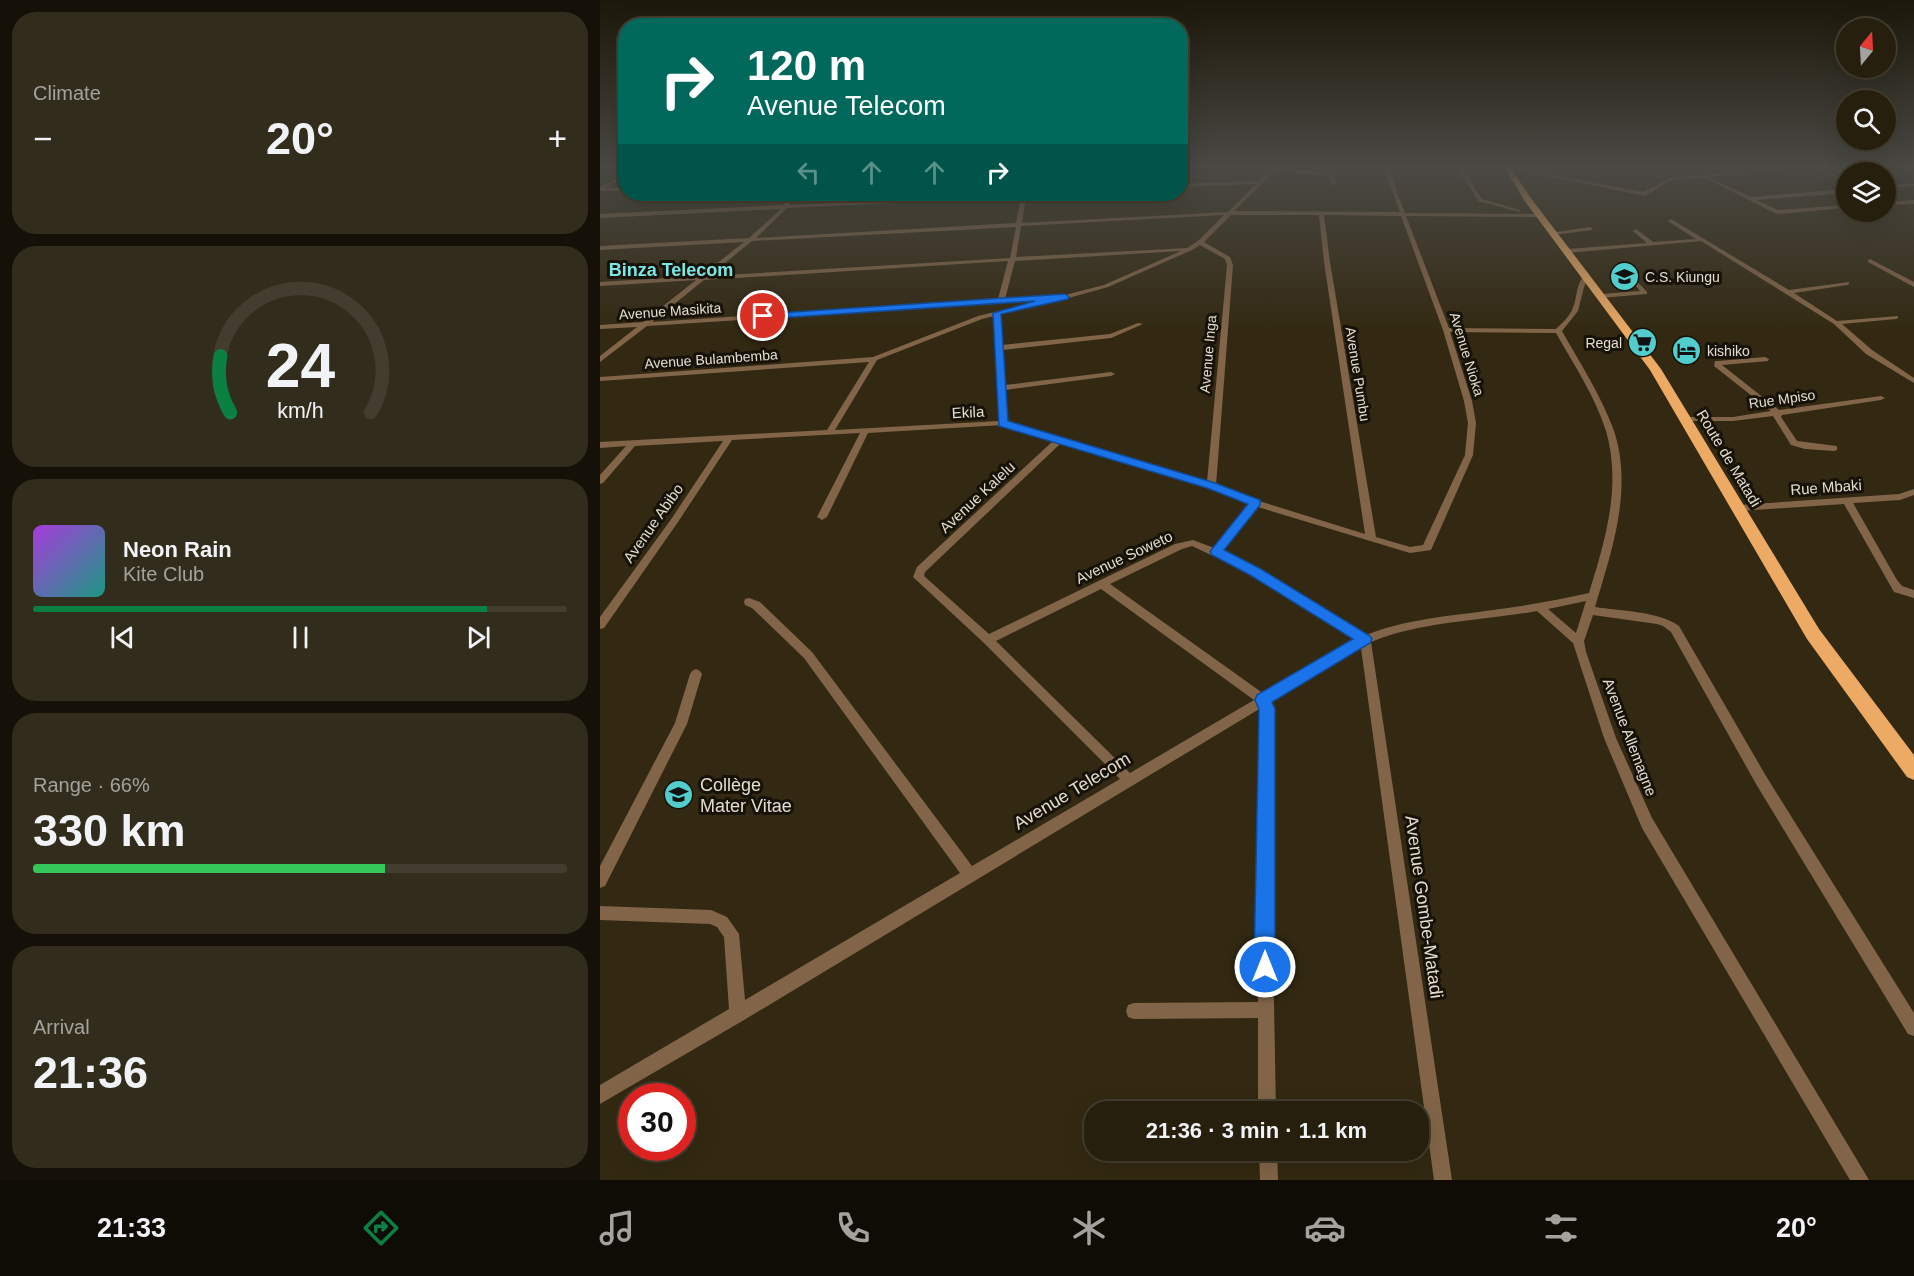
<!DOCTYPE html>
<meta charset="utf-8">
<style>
body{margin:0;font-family:Arial,sans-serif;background:#322c1c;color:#f1f3f6;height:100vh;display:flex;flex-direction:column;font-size:22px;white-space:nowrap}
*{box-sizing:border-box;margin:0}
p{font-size:20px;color:#a4a29e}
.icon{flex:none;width:33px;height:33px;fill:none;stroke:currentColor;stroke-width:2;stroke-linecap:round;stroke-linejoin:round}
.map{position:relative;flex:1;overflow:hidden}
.sheet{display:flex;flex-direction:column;gap:12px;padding:12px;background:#151108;width:600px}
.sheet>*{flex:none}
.top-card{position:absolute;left:18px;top:18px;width:570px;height:183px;border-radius:24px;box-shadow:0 6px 24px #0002,0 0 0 2px #423d2e;background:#00695c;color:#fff;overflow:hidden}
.needle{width:39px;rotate:18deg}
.fabs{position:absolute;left:1236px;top:18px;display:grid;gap:12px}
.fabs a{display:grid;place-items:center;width:60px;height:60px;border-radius:50%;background:#261f0e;box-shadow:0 6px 24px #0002,0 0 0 2px #423d2e;font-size:30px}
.speed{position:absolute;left:18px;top:1083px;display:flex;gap:12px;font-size:30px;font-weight:700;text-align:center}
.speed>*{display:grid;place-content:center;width:78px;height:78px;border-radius:50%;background:#261f0e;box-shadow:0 6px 24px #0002,0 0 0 2px #423d2e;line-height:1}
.speed .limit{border:9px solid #d22;background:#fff;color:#111}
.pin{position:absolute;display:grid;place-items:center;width:51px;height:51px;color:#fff;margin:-26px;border:3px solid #fff;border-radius:50%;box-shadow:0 2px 6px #0007}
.me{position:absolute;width:66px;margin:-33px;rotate:0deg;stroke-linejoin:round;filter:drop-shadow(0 0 4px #0008)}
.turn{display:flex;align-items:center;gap:21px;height:126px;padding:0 30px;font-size:27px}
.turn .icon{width:78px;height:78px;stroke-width:2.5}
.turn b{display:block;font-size:42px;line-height:51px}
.lanes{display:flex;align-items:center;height:57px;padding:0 30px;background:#0003;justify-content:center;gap:30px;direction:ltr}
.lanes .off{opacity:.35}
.big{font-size:45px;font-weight:700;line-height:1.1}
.sheet .card{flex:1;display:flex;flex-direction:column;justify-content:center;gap:9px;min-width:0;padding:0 21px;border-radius:24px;background:#322c1c}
.sheet .dial{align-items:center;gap:0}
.dial svg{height:156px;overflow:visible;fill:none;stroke:#423d2e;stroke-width:7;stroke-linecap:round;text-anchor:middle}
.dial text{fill:#f1f3f6;stroke:none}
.song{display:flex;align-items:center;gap:18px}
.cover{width:72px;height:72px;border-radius:9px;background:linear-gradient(135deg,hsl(280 70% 55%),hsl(170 70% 35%))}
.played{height:6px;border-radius:3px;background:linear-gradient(90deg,#0b8043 85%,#423d2e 85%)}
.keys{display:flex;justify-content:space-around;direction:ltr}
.heat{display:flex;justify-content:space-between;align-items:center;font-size:33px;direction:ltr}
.charge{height:9px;border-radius:4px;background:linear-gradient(90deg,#34c759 66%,#423d2e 0)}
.trip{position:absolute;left:484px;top:1101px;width:345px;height:60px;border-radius:24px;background:#261f0e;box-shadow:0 6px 24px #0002,0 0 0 2px #423d2e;font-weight:700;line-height:60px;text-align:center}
.tab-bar{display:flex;height:96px;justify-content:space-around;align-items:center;background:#0f0c06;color:#a4a29e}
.tab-bar .icon{width:42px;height:42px}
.tab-bar .on{color:#0b8043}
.tab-bar b{font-size:27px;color:#f1f3f6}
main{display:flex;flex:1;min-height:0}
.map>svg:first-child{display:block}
</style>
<main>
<section class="sheet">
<div class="card"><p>Climate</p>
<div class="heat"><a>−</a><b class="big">20°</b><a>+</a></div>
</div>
<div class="card dial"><svg viewBox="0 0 100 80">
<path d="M14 69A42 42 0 1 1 86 69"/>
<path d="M14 69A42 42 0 0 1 9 40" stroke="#0b8043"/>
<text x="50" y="56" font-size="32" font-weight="700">24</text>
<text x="50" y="72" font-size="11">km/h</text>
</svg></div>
<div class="card">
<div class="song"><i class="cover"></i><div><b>Neon Rain</b><p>Kite Club</p></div></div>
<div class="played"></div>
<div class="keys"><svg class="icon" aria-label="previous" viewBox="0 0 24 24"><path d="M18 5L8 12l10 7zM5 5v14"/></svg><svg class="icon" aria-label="pause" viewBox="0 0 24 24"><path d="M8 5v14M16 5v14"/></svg><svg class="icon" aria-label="next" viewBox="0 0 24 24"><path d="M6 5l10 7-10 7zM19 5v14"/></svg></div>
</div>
<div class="card"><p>Range · 66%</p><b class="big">330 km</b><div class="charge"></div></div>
<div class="card"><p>Arrival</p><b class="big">21:36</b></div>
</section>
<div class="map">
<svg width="1314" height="1180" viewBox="0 0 1314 1180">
<rect width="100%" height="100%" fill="#332912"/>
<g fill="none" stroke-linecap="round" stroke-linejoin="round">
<path fill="#826548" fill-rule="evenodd" d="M673,168l61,6 2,10 -4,1 -2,-9 -54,-6 -42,41 166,1 -16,-44h4l17,45 137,1 -2,3 -134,-1 43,112 107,1c6,-6 13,-12 16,-19 6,-12 3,-27 14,-36l3,2 -5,11 -6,24 -16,20c18,32 38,63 51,97 21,59 -1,122 -18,179 25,4 63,4 84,19l87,150 148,237v23l-6,-2 -152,-250 -85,-152 -8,-6 -6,-2 -64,-9 -9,26 2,11 30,86 36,80 217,362h-19l-208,-352 -38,-90 -31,-95 -36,-32c-55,10 -114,10 -166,31l81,538h-18l-73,-532 -91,54 3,7 -2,130 5,273h-18v-94l-124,1 -6,-2 -2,-6 2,-6 6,-2 124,-1 -1,-163 4,-131 -517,312 -144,84v-19l129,-76 -5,-72 -7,-10 -7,-3 -110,-4v-14l111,4 16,7 12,17 6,66 215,-127 -156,-215 -52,-50 -7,-3 -1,-3 1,-3 4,-1 11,4 52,50 160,214 148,-87 -136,-136 -71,-66 4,-10 136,-126 -50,-16 -135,8 -41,84 -5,3 -5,-3 43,-84 -128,7 -54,82 -74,106 -4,1v-12l72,-99 51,-77 -88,5 -32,37 -3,1v-9l26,-29 -26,2v-6l227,-12 42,-68 -269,19v-4l273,-20 105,-41 58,-14 3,2 -1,1 -38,9 2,31 108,-11 28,-11 5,1 -32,14 -108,12 2,35 106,-13 4,2 -4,2 -106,14 2,32 200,60 20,-217 -2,-6 -25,-14 -8,5 -84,37 -43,12 -418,27 -47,36v-6l37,-29 -37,2v-4l43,-3 53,-42 -96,6v-4l101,-6 43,-34 -144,8v-4l149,-8 32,-29 -181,9v-4l183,-9 9,-11h5l-8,11 255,-11 -2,2h-16l-4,27 206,-11 28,-28 -76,3v-3l79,-3zM421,197l-5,26 -260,15 31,-30zM624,215l-26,26 -11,7 -171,9 5,-31zM631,215h88l5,47 41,272 -106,-33 -43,-16 17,-220 -3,-8 -26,-15zM724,215l77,1 42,114 21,71 4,22 -3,32 -42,90 -13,2 -34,-10 -46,-275zM416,227l-6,31 -301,18 43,-35zM581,251l-77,34 -39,10 -60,4 10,-38zM408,261l-10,38 -346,23 52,-42zM394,316l5,105 -164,9 42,-70 105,-41zM850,332l106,1c18,32 39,63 50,98 16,55 -1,110 -17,162 -32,7 -64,13 -96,17 -43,6 -87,9 -127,25l-107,-67 -37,-17 36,-44 152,46 21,-3 42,-95 3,-32 -4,-22zM461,443l147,45 42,16 -36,44 -21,-8 -18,4 -186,90 -65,-58 1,-4zM592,546l59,28 105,66 -92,54 -154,-110 72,-35zM501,589l153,111 -124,73 -134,-132zM986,601l-10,32 -28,-24z
M858,168h4l20,31 38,11v2l-42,-11z
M908,168h7l129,24 26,-14 115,-10 -2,1 -75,8 43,20 95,-8v4l-90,7 22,10 68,-5v3l-69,6 -74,-37 -32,3 -26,16z
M1215,168h5l20,10 -4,1z
M1276,168h5l20,7 -4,1z
M26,174v3l-21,11h21v3h-26v-4z
M1314,184v2l-28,2v-3z
M1314,200v4l-28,1v-3z
M1071,219l118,71 60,-8v2l-2,1 -53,8 43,28 61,-5v2l-2,1 -54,5 30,26 42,28v5l-48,-29 -32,-30 -133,-83 -134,12 -3,-2 3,-2 80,-6 -13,-11 -1,-1 3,-2 17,13 43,-3 -27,-17 -1,-1z
M990,227l3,2 -1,1 -39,5 -3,-2z
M1270,259l44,23v5l-46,-25v-2z
M1033,277l14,15v2l-46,4 -3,-2 3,-2 39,-3 -10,-12z
M1165,357l4,2 -1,2 -46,4 57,45 102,-14 4,2 -4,2 -99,15 -1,2 16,24 40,5v4l-3,1 -29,-2 -14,-4 -18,-29 -40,5h-51l-1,-2 4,-2h48l38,-6 -57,-45 1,-5h3z
M1314,489v6l-14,5 -47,3 44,77 5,6 12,4v8l-20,-6 -50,-88 -104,7 -5,-3 5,-3 159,-11z
M96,669l4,2 2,3 -15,50 -82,162 -5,2v-22l75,-143 15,-49 2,-3z
M659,1150h18l1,30h-18z"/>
<path fill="#ecaa64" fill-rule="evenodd" d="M905,168h6l19,29 131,172 158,260 95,126v25l-7,-3 -100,-138 -157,-269 -126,-170z"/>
</g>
<linearGradient id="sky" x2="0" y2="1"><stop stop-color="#1c170a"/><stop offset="0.5" stop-color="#4a4944"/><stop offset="1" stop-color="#4a4944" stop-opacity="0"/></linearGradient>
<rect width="1314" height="333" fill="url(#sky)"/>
<path fill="#1a73e8" stroke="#114b97" stroke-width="1.5" d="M465,294l4,3 -1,2 -67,15 7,107 207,62 45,17v5l-36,45 35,18 111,68 2,3 -2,4 -98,59 3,7v258l-3,7 -7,3 -8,-3 -3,-7 5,-258 -4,-9 2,-5 96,-56 -103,-64 -38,-20 -2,-3 2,-3 36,-45 -41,-16 -208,-62 -6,-113 42,-12 -272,18 -5,-3 5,-2z"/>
<defs>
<symbol id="school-disc" viewBox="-11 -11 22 22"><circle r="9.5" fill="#52cdce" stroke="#171208"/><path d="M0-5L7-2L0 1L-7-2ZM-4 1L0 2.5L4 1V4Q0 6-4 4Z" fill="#111"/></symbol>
<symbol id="supermarket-disc" viewBox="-11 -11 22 22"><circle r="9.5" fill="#52cdce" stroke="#171208"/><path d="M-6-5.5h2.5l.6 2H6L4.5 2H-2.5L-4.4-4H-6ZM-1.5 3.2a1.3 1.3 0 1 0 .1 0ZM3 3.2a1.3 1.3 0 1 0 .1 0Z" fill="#111"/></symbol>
<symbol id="hotel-disc" viewBox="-11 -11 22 22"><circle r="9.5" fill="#52cdce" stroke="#171208"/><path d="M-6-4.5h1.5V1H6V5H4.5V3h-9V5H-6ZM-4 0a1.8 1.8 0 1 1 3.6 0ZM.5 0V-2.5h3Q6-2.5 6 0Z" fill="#111"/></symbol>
</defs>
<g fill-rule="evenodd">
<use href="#school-disc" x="1008" y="260" width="33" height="33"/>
<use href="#supermarket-disc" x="1026" y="326" width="33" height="33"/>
<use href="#hotel-disc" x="1070" y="334" width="33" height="33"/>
<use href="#school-disc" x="62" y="778" width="33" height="33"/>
</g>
<g text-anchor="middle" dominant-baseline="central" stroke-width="6" stroke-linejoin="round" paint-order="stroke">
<g font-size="14" fill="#e3ddcf" stroke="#171208" text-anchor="start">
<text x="1045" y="277">C.S. Kiungu</text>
<text x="1022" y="343" text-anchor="end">Regal</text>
<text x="1107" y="351">kishiko</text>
</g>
<g font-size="14" fill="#e3ddcf" stroke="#171208">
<text transform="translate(70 311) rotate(-4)">Avenue Masikita</text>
<text transform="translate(608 354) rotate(-85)">Avenue Inga</text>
<text transform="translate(867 354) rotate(73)">Avenue Nioka</text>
<text transform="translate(111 359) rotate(-4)">Avenue Bulambemba</text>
<text transform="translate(758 374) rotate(81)">Avenue Pumbu</text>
<text transform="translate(1182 399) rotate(-8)">Rue Mpiso</text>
</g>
<g font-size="15" fill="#e3ddcf" stroke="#171208">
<text transform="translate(368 412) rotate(-3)">Ekila</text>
<text transform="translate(1129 458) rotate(59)">Route de Matadi</text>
<text transform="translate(1226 487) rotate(-4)">Rue Mbaki</text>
<text transform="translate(377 497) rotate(-43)">Avenue Kalelu</text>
<text transform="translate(53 523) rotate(-55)">Avenue Abibo</text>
<text transform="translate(524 557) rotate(-25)">Avenue Soweto</text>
<text transform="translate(1030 737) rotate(69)">Avenue Allemagne</text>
</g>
<g font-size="18" font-weight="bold" fill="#7ae6e6" stroke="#171208">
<text x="71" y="270">Binza Telecom</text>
</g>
<g font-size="18" fill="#e3ddcf" stroke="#171208" text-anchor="start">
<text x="100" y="785">Collège<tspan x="100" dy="21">Mater Vitae</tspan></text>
</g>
<g font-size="18" fill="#e3ddcf" stroke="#171208">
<text transform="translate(472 791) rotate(-31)">Avenue Telecom</text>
<text transform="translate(824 907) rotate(82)">Avenue Gombe-Matadi</text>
</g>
</g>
</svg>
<div class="fabs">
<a><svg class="needle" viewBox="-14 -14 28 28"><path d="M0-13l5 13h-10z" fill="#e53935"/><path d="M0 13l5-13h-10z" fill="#a4a29e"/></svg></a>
<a><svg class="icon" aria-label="search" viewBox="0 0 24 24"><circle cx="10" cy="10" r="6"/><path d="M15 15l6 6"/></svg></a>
<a><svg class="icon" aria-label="layers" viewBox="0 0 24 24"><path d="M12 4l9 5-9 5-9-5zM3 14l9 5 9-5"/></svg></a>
</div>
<div class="speed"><div class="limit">30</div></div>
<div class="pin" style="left:163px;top:316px;background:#d93025"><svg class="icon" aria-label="arrive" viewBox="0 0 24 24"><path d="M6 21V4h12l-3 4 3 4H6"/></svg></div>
<svg class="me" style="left:665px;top:967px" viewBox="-20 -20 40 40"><circle r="17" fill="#1a73e8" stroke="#fff" stroke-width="3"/><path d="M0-11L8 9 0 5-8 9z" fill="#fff"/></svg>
<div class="trip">21:36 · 3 min · 1.1 km</div>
<div class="top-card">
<div class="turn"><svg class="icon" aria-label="right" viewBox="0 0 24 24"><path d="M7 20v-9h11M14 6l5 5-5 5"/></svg><div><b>120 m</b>Avenue Telecom</div></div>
<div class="lanes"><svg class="icon off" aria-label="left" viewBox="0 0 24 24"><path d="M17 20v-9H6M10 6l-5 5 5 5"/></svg><svg class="icon off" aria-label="ahead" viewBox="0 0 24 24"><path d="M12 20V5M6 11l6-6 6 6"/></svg><svg class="icon off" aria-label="ahead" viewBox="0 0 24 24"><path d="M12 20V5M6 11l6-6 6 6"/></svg><svg class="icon" aria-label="right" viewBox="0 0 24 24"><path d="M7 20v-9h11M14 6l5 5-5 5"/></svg></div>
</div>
</div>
</main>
<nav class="tab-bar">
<b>21:33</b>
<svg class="icon on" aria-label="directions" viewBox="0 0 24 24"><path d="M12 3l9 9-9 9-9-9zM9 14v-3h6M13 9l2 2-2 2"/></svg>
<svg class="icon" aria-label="music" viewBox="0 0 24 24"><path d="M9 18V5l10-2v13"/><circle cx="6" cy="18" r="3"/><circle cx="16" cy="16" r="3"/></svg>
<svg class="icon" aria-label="phone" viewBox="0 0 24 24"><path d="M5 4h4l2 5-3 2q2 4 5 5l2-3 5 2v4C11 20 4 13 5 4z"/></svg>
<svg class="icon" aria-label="climate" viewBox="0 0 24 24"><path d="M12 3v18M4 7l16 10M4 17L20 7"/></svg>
<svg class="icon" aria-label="car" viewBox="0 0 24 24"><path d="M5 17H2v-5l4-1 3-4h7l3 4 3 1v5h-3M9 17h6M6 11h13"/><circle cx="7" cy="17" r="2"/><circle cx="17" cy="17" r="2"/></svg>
<svg class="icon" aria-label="filters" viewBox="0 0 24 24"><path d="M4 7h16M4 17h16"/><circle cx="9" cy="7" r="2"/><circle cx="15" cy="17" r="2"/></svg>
<b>20°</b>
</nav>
